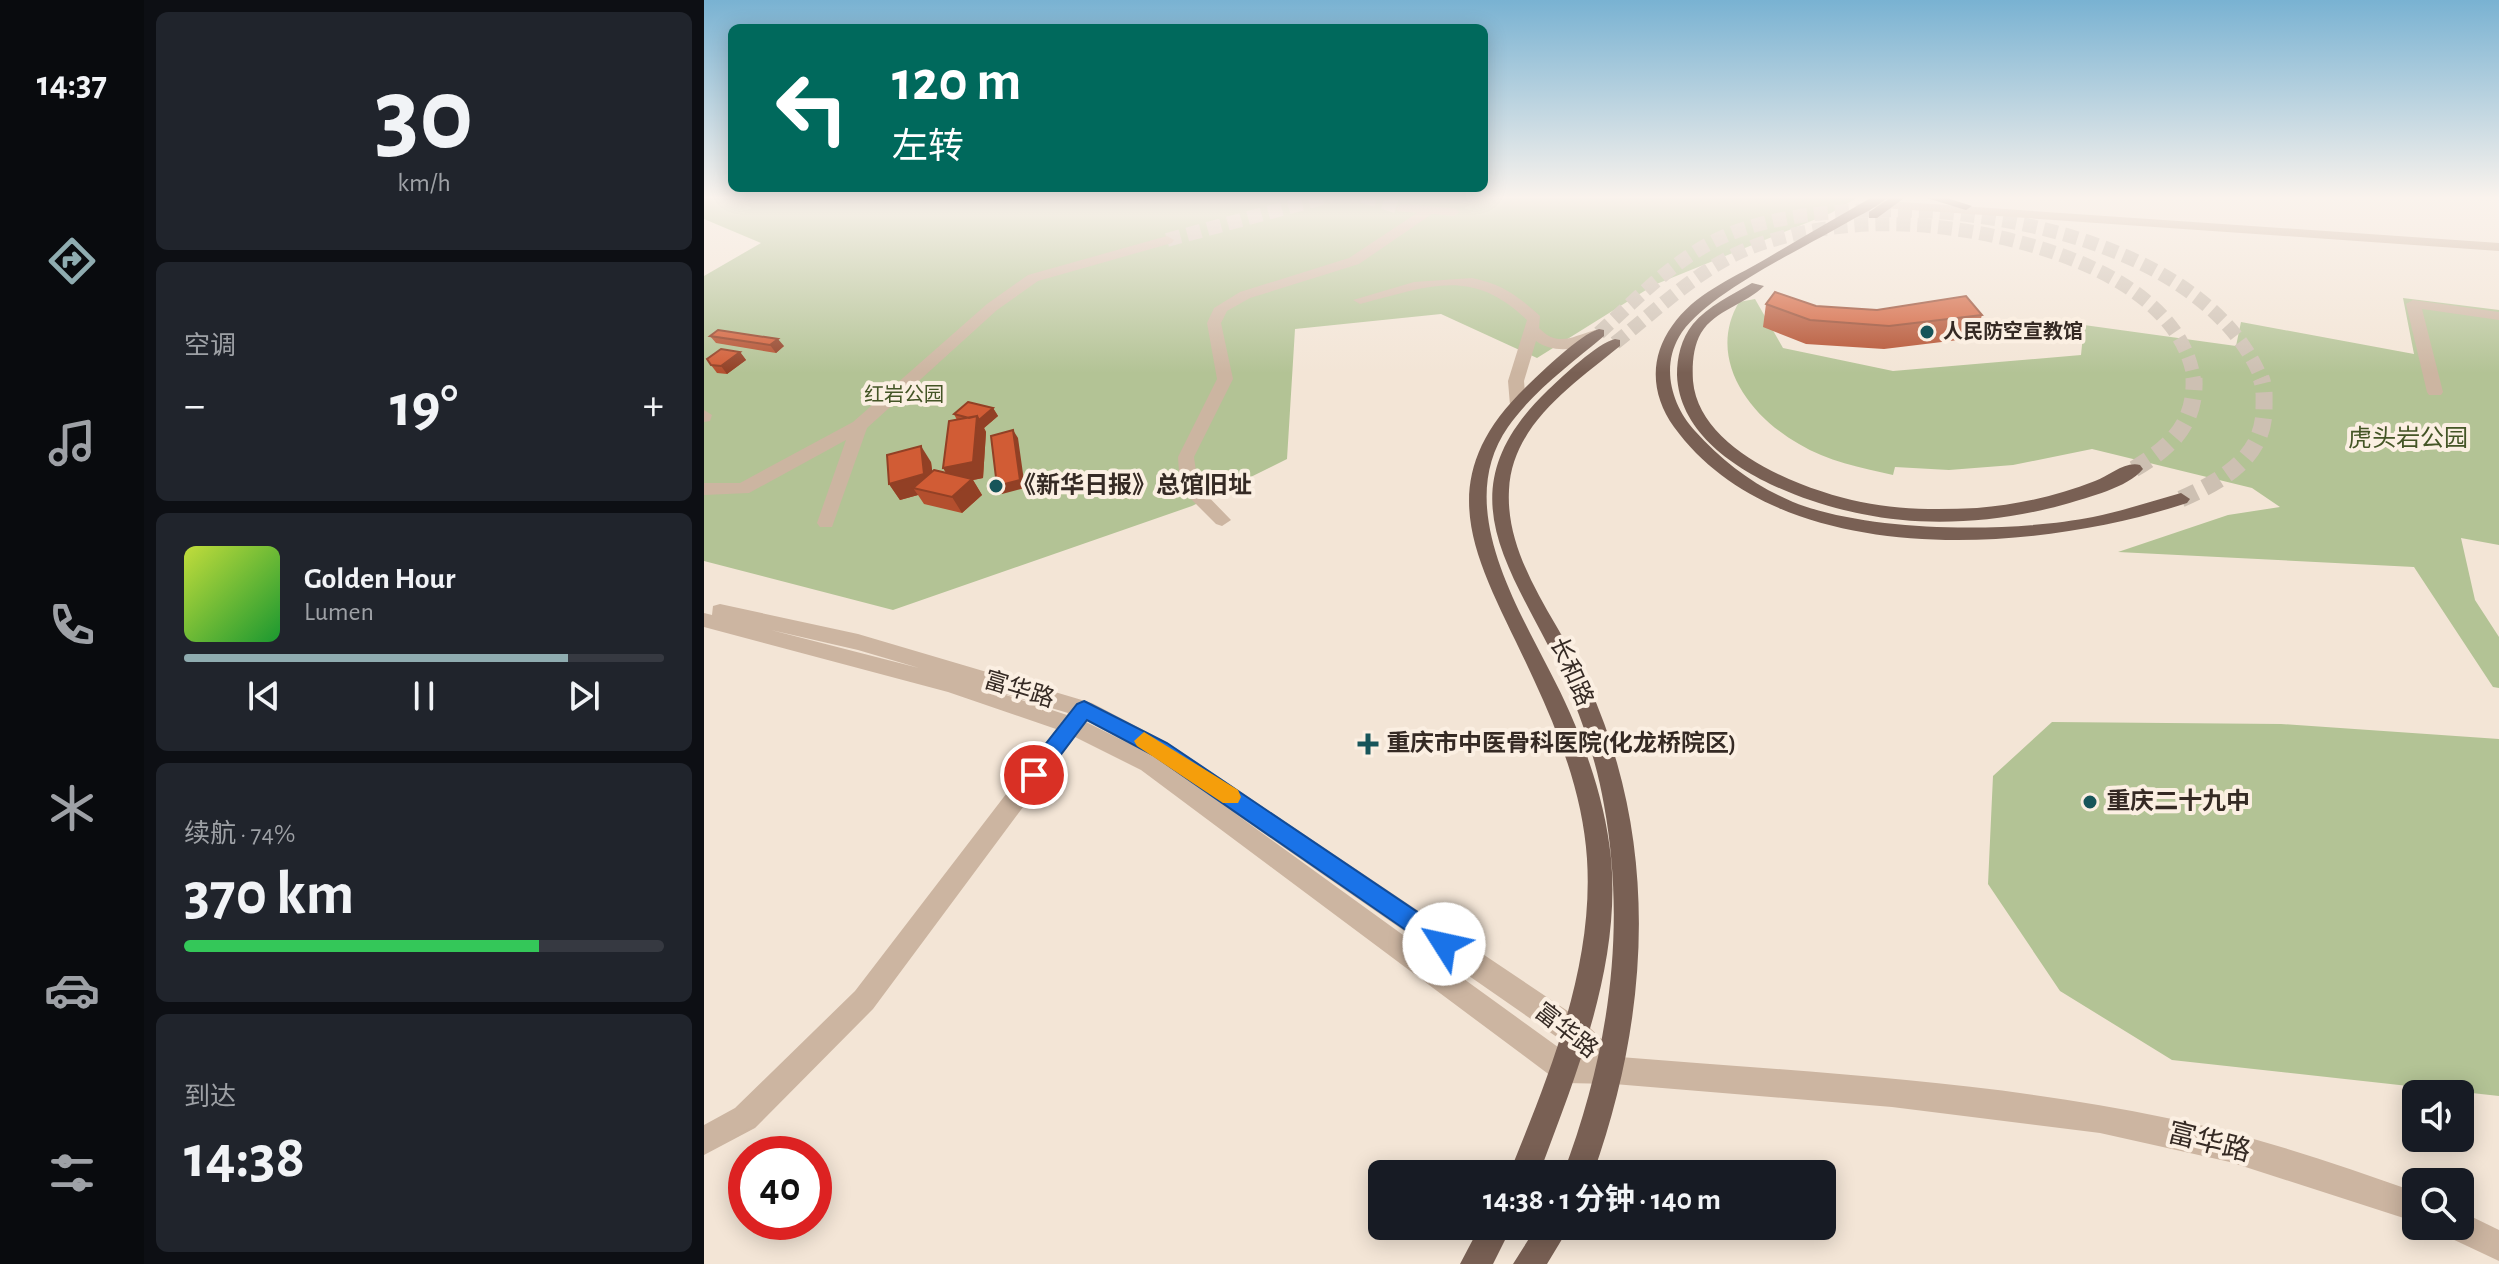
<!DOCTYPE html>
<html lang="zh">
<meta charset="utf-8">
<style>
body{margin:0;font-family:"Alegreya Sans","Noto Sans SC",sans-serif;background:#20242c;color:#f1f3f6;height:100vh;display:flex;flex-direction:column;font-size:30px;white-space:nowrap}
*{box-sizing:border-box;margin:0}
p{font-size:26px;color:#9ea1a6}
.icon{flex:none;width:44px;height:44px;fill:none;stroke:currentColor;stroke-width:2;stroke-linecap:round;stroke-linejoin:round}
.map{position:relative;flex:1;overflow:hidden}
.drawer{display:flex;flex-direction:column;gap:12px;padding:12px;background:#0d0f14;width:560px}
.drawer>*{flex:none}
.hud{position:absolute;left:24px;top:24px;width:760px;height:168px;border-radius:12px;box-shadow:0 4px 20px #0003;background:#00695c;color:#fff;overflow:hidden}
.fabs{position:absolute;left:1698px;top:1080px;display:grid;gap:16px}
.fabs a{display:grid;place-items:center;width:72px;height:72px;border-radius:12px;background:#171b24;box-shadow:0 4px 20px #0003;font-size:40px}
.speed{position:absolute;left:24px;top:1136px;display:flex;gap:16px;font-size:40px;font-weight:700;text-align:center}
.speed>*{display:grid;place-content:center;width:104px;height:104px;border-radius:50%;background:#171b24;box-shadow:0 4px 20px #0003;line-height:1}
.speed .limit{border:12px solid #d22;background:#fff;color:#111}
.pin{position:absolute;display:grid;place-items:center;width:68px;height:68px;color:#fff;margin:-34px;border:4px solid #fff;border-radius:50%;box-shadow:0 2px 8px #0007}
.me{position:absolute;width:88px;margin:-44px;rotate:305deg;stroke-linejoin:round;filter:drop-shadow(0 0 6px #0008)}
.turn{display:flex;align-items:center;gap:28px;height:168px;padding:0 32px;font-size:36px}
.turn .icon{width:104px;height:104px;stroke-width:2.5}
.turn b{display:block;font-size:56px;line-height:68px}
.big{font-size:60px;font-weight:700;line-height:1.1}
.drawer .widget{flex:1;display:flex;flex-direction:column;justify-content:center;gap:12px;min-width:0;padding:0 28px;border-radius:12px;background:#20242c}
.drawer .dial{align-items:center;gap:0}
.dial b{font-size:104px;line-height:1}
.song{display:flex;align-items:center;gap:24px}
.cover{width:96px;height:96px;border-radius:12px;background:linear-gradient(135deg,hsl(70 70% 55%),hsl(130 70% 35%))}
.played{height:8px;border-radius:4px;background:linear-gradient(90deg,#8facb0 80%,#363941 80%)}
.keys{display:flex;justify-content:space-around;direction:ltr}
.heat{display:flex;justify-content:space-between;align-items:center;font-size:44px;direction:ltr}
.charge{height:12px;border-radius:6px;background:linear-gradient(90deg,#34c759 74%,#363941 0)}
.trip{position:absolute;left:664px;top:1160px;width:468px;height:80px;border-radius:12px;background:#171b24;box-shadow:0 4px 20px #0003;font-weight:700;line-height:80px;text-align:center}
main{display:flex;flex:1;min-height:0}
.menu{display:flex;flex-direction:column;width:144px;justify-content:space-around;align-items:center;background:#090b0e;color:#9ea1a6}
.menu .icon{width:56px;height:56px}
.menu .selected{color:#8facb0}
.menu b{font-size:36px;color:#f1f3f6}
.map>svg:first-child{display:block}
</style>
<main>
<nav class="menu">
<b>14:37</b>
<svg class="icon selected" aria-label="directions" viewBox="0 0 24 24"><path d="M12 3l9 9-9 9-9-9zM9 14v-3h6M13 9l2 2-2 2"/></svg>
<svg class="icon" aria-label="music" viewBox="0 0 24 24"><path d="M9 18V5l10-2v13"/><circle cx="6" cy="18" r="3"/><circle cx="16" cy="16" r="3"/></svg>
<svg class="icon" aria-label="phone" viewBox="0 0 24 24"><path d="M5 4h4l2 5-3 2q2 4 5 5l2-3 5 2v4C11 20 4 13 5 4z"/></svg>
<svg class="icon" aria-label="climate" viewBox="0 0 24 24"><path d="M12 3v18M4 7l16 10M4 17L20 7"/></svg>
<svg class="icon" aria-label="car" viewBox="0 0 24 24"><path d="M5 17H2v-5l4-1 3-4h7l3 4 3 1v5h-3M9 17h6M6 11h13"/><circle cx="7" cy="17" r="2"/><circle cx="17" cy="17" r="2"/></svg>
<svg class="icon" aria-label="filters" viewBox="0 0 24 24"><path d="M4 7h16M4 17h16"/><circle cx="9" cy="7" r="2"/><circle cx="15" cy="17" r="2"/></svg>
</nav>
<section class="drawer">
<div class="widget dial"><b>30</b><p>km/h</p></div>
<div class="widget"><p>空调</p>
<div class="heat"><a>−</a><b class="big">19°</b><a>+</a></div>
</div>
<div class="widget">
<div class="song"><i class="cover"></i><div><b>Golden Hour</b><p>Lumen</p></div></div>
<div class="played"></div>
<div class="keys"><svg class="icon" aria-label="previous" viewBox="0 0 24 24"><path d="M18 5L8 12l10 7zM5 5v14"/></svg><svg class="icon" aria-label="pause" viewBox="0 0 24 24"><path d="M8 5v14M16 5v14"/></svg><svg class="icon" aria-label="next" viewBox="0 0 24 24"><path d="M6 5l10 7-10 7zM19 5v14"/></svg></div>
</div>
<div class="widget"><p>续航 · 74%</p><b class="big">370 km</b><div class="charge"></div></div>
<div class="widget"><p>到达</p><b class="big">14:38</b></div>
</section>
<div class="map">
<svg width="1795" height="1264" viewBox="0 0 1795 1264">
<rect width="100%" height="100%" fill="#f3e5d6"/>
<path fill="#b3c395" d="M0,196h1156l-29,17 -177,72 -117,73 -96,-44 -146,15 -8,130 -95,47 -299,104 -189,-49v-285l57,-33 -57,-24z
M1699,298l96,12v235l-38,-7 14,62 24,37v51l-6,-1 -79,-120 -296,-15 110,-37 52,-8 -28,-19 -160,-39 -79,16 -64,5 -54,-3 -2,8c-32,-7 -66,-14 -94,-31 -50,-28 -93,-86 -60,-142l16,-3 28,49 110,23 188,-16 3,-30 152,21 5,-24 173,32z
M1348,722l229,2 218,15v357l-327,-36 -112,-69 -72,-107 5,-108z"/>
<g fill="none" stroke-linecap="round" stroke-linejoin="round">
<path stroke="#cdc0b2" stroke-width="14" stroke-dasharray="14 7" stroke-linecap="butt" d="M659,196l39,12
M463,240l163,-44"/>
<path stroke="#cdc0b2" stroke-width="14" stroke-dasharray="14 7" stroke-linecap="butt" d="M895,333c44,-40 88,-87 147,-105 145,-45 452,-9 516,152
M911,343c47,-37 92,-83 151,-101 47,-15 101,-20 150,-17 91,6 263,46 278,155"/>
<path stroke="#cdc0b2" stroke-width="17" stroke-dasharray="17 9" stroke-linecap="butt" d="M1430,469c37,-22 62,-45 60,-91
M1477,499c40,-18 83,-41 83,-90 0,-11 1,-21 -3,-31"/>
<path fill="#ccb5a1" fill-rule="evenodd" d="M1169,200l626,43v8l-630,-44v-6z
M698,204l52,4 6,4 -6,4 -22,-2 -73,50 -109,34 -23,13 -6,12 12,56 -39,78 4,29 33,34 -9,6 -6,-2 -36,-36 -2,-31 39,-78 -10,-56 7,-15 26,-16 109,-34 68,-45 -19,-2 -2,-3z
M463,236l7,4 -2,3 -134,38 -41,29 -130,118 -35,99h-12l-3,-4 29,-83 -97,53 -45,2v-12h36l113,-61 134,-118 41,-29z
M768,278c30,6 46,18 68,38l-1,12c19,20 34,8 56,2l7,4c-16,16 -47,21 -66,7l-12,40 2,24 -8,5 -8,-5 -2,-24 19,-61c-56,-54 -99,-33 -167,-16l-7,-4 61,-18z
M1709,300l86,12v8l-77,-11 21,83 -2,3h-12l-2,-3 -21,-88z
M0,410l8,5 -2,6 -6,1z
M16,604l138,30 234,69 76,40 416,279 36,35c183,15 367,23 547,61 85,17 167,45 249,74v30l-186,-60 -130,-29 -208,-26 -278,-23 -49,-1 -10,-4 -414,-309 -66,-33 -202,272 -118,119 -51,27v-30l31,-17 120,-117 201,-262 -108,-37 -244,-65v-14l8,2 1,-9zM67,630l87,20 61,18zM287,690l77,23 -1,2zM383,721l39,21 -40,-20zM529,812l331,230 15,13h-10z
M1756,1211l39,19v31l-51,-24 -4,-11h16z"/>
<path fill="#796054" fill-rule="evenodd" d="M1170,196h15c-11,11 -27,18 -41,26 -44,26 -145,73 -169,115 -18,31 -7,69 16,94 28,31 60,55 98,71 78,31 218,31 300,15 30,-6 59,-16 88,-24l9,6 -3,4c-151,50 -407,70 -513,-76 -23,-32 -25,-69 -2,-101 22,-32 59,-47 92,-66 37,-22 74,-43 110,-64z
M1189,196h14l-30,22h-8v-6z
M1216,196h21l31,10 -6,4z
M1048,283l12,3c-18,18 -49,24 -63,47 -8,14 -9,32 -8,48 6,69 109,109 168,121 38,8 77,8 116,6 40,-3 80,-12 118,-27 14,-5 30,-20 45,-16l3,4c-16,19 -54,28 -77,35 -65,18 -137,24 -204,10 -68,-13 -182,-57 -185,-139 0,-18 4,-36 16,-51 15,-18 39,-29 59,-41z
M895,329l5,1v6c-33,28 -71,55 -96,91 -62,89 27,204 62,286 20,46 36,95 41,145 10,108 -35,217 -72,316h-30c40,-99 85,-207 78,-315 -4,-63 -27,-123 -53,-179 -50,-111 -114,-193 -6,-295 16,-15 51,-50 71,-56z
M911,339l5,1v6c-46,38 -108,78 -111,144 -4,71 51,133 79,194 72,158 62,330 5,490h-30c45,-119 64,-242 41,-369 -8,-47 -25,-95 -45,-138 -51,-104 -115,-177 -11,-277 15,-14 48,-46 67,-51z
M776,1226h32l-19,38h-33z
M833,1226h33l-23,38h-34z"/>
</g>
<path fill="#b44f2e" d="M1062,304l111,6 105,5 -7,23 -91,11 -78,-5 -43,-17z
M6,336l74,10 -8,7 -60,-10z
M36,352l6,8 -19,14 -10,-1 -6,-8z
M289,408l5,8 -14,12 2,4 -3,46 -10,2 9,15 -20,18 -38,-9 -6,-9 -18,5 -11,-16 42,-22 1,10 14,1 -3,-5 14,-48 -3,-6z"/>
<path fill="#924025" d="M74,339l6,7 -8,7 -6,-8z
M36,352l6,8 -19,14 -6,-8z
M289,408l5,8 -14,12 2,4 -3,46 -10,2 9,15 -20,18 -10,-16 2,-13 -11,-16 34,-52z
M309,430l5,8 7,50 -23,6 -5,-8z
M217,446l10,16 4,29 -22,-3 5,7 -18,5 -11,-16z"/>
<path fill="#d15c35" stroke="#924025" stroke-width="2" d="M1071,292l41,14 61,4 89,-14 16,19 -93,11 -79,-6 -44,-16z
M14,330l60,9 -8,6 -60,-9z
M17,349l19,3 -19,14 -10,-1 -4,-6z
M264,402l25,6 -14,12 -2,-4 -8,2 -15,-4z
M273,416l-4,46 -30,6 6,-47z
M309,430l7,50 -23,6 -6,-50z
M217,446l3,28 -35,10 -2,-29z
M230,470l38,9 -20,18 -39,-9z"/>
<linearGradient id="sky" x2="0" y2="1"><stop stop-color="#79b2d2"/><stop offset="0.53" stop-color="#faf3ed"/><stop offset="1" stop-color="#faf3ed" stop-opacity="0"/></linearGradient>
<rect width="1795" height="373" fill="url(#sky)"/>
<path fill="#1a73e8" stroke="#114b97" stroke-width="2" d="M380,701l83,42 286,193 3,8 -3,7 -9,4 -8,-4 -283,-196 -66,-35 -46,61h-15l-3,-6 3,-6 51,-65z"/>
<path fill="#f59e0b" d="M440,732l94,58 3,7 -3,6h-15l-86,-57 -3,-5z"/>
<g fill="#17555a" stroke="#fbefe2" stroke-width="3">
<circle cx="1223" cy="332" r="8"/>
<circle cx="292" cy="486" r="8"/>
<path d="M660 732h8v8h8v8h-8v8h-8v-8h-8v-8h8z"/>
<circle cx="1386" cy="802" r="8"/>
</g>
<g text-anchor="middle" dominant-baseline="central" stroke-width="8" stroke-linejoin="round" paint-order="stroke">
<g font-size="20" font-weight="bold" fill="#352a24" stroke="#fbefe2" text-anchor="start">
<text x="1239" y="332">人民防空宣教馆</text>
</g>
<g font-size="20" fill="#445526" stroke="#fbefe2">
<text x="200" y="395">红岩公园</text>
</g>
<g font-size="24" fill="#445526" stroke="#fbefe2">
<text x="1704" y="439">虎头岩公园</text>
</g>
<g font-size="24" font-weight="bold" fill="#352a24" stroke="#fbefe2" text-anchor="start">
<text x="308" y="486">《新华日报》总馆旧址</text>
<text x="682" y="744">重庆市中医骨科医院(化龙桥院区)</text>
<text x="1402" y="802">重庆二十九中</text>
</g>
<g font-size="24" fill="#352a24" stroke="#fbefe2">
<text transform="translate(867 672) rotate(66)">长和路</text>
<text transform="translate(315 690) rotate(17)">富华路</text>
<text transform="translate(862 1031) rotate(38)">富华路</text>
</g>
<g font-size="28" fill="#352a24" stroke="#fbefe2">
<text transform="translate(1505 1143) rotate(14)">富华路</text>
</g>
</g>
</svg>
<div class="fabs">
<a><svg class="icon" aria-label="sound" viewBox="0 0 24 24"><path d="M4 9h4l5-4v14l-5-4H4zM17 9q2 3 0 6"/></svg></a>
<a><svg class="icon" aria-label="search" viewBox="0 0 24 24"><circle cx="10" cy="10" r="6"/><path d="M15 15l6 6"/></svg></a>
</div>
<div class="speed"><div class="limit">40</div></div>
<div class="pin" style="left:330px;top:775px;background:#d93025"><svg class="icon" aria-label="arrive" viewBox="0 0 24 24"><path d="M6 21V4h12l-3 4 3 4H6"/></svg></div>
<svg class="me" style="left:740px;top:944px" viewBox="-20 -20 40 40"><circle r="19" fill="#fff"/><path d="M0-13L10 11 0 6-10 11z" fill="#1a73e8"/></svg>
<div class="trip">14:38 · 1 分钟 · 140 m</div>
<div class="hud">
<div class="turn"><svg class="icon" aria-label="left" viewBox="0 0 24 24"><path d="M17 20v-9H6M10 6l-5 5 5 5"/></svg><div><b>120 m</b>左转</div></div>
</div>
</div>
</main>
